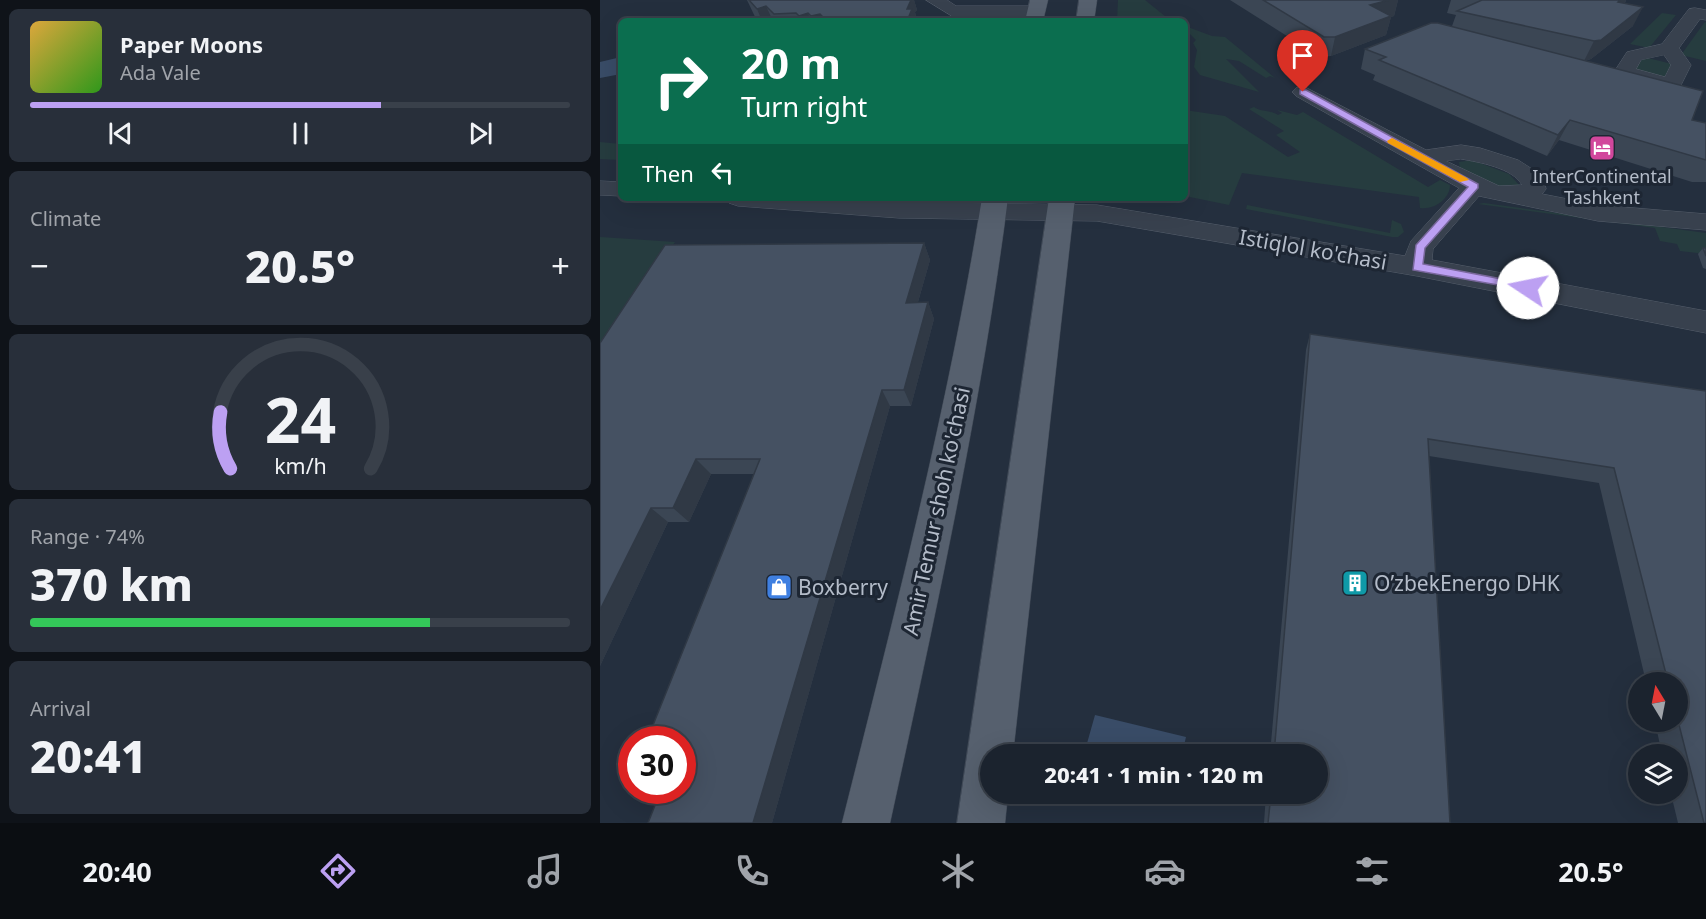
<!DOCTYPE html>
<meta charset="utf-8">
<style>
body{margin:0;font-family:"Noto Sans",sans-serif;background:#282f3a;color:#f1f3f6;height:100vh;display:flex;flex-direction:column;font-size:22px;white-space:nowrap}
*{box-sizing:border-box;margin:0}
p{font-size:20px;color:#a0a4aa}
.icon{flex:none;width:33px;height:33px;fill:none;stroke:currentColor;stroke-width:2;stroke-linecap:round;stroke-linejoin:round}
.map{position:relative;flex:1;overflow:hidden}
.sheet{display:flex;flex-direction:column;gap:9px;padding:9px;background:#0f1319;width:600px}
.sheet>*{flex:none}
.banner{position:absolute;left:18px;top:18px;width:570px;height:183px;border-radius:9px;box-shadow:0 6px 24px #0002,0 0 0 2px #39404a;background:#0b6e4f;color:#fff;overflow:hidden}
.needle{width:39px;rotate:350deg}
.fabs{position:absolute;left:1028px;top:672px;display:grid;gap:12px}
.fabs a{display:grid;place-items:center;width:60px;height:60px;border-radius:50%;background:#1b232e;box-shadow:0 6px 24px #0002,0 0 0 2px #39404a;font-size:30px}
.speed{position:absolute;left:18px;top:726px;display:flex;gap:12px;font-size:30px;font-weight:700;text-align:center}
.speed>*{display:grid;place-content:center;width:78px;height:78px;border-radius:50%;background:#1b232e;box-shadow:0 6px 24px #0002,0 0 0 2px #39404a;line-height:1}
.speed .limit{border:9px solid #d22;background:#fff;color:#111}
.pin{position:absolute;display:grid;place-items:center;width:51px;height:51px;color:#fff;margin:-62px -26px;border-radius:50% 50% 50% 0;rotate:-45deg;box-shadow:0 0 6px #0007}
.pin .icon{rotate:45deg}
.me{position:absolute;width:66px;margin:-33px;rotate:281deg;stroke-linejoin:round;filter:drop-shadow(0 0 4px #0008)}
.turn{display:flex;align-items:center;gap:21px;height:126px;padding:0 24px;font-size:27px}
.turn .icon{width:78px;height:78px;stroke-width:2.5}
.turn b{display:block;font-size:42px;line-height:51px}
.then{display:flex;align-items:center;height:57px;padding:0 24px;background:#0003;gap:12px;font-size:22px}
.big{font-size:45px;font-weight:800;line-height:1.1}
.sheet .widget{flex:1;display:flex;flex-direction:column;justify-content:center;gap:9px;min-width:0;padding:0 21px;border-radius:9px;background:#282f3a}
.sheet .dial{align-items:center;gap:0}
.dial svg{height:156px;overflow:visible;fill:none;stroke:#39404a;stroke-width:7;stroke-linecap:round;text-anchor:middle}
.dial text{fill:#f1f3f6;stroke:none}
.song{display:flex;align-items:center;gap:18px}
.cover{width:72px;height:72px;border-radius:9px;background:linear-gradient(135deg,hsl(40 70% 55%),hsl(110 70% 35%))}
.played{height:6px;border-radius:3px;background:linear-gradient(90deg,#bca0f2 65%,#39404a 65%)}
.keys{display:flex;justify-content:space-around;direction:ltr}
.heat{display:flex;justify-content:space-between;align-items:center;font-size:33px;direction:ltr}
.charge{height:9px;border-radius:4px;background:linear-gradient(90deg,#34c759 74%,#39404a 0)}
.trip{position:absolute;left:380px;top:744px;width:348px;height:60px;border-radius:30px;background:#1b232e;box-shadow:0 6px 24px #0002,0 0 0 2px #39404a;font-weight:800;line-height:60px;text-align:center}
.tab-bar{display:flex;height:96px;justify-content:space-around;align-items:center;background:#0b0e12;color:#a0a4aa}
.tab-bar .icon{width:42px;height:42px}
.tab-bar .on{color:#bca0f2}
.tab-bar b{font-size:27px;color:#f1f3f6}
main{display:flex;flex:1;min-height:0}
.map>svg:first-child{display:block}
</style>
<main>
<section class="sheet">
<div class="widget">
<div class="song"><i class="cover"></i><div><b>Paper Moons</b><p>Ada Vale</p></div></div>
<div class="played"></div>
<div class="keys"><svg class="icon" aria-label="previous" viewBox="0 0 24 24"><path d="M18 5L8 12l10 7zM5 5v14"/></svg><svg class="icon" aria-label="pause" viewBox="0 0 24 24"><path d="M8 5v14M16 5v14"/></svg><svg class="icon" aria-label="next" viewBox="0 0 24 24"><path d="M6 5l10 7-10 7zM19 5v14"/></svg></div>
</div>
<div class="widget"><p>Climate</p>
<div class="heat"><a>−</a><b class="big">20.5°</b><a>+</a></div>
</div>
<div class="widget dial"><svg viewBox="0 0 100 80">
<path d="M14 69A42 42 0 1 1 86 69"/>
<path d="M14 69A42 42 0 0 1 9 40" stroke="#bca0f2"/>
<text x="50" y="56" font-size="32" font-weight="700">24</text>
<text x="50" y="72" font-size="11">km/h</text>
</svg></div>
<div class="widget"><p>Range · 74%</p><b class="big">370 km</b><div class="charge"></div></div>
<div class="widget"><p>Arrival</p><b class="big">20:41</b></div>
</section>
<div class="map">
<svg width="1106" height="823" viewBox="0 0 1106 823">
<rect width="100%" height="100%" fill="#242f3e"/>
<path fill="#263c3f" d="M518,0h27l26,21h-54z
M1062,13l14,2 -27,33 -19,-4z
M1106,22v39l-25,-6 23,-32z
M585,26l27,10 13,1 50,41 -5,-2 -4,2 -27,-17 -13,-2 33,33 -59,-17 -6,-8 3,-17 -4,-7 3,-3 -11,-11z
M1044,57l28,7 -8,14 -30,-8z
M654,107c7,5 16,3 24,8l4,-2 -5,-3 20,5 6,-3 125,75 12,-7 10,5c0,14 -16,25 -30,23l-1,-11 -177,-24 -13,32 -44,-9v-86l40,6 63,41 12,-5 -24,-17 8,-4 -35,-22z
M0,142l21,2v16l-21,-1z
M872,160l37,14 12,13 -16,4 -45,-22 -1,-7z
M884,203l222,30v21l-26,-3 -3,-7 -17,-3 -5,-13 -177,-24z
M647,205l143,28 2,-13 9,4 3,8 -6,5h-6l-146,-28z
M0,237l75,5 -75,114z"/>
<path fill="#394c67" d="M21,57v17l-21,4v-16z
M495,715l91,22 -4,17h-98z"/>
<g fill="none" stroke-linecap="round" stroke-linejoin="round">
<defs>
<path id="minor" d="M326,0h21l9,6h80l9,5 -9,5h-84z
M1095,8l11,2v10l-6,-1 -21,29 12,17 -12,24 -7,2 -55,-15 -3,-4 13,-20 35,-8 27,-35zM1064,55l7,10 -6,12 -29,-8 5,-9z
M703,86l123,64 35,-5 19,3 38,12 25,16 3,13 -4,5 56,11 108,9v16l-108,-9 -119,-25 -46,53 -1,11 274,51v22l-289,-57 -320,-55 -198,-3 -161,-12 -9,-3 -4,-5h117l57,4 198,3 308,51 6,-15 48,-53 -163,-92 -4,-4 4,-4zM861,159c18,3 52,9 61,26l-23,1 -53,-25z
M0,181l21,1v14l-21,-1z"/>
<path id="major" d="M430,0h18l-5,21h-18z
M479,0h18l-3,21h-18z
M382,198h26c-27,210 -73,418 -118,625h-48c52,-207 106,-414 140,-625z
M449,198h26l-62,556h-23v40h18l-3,29h-48z"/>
</defs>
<use href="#minor" stroke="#565f6c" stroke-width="1"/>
<use href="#major" stroke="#414a57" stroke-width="1"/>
<use href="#minor" fill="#38414e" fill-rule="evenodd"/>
<use href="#major" fill="#56606e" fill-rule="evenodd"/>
</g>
<path fill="#3b4654" d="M147,0h167l3,10 -2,2 2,9h-160z
M630,0h168l-4,16 -3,1 -5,18 -55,21 -11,1z
M851,0h175l-1,3 8,23 -42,33 -6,2 107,59 14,3v59h-14l-133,-42 -12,16 -174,-76 2,-5 -14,-6 4,-20 87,-23 4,-11 -9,-2z
M324,243l6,17 -12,42h10l6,17 -23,87h-21l-118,417h-124l34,-33 72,-316h-43l-22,48h-21l-68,144v-323z
M1103,248h3v21l-3,-1 -5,-14z
M710,334l396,57v432h-28l-7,-29h6v-40h-15l-7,-32h22v-40h-31l-47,-199 -170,-27 21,367h-186l2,-29h51v-40h-47l36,-404z"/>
<path fill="#303945" d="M299,0h15l3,10 -2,2 2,9h-12z
M789,0h9l-4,16 -3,1 -5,18 -55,21 4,-19 35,-32z
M1019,0h7l-5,11 -13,10z
M166,6l7,15h-11l-5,-12z
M1043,7l-10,19 -42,33 -7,2 10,-20z
M208,13l3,8h-10l-2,-5z
M220,14l3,7h-11l-1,-5z
M970,120l-11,20 -12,16 11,-21z
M324,243l6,17 -17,59 -7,-16z
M328,302l6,17 -23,87 -7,-16z
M282,390l8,16 -118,417h-19z
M96,459l15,15 -22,48 -16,-14z
M51,508l17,14 -68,144v-56z"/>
<path fill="#455162" stroke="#303945" stroke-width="1.5" d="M149,0h162l-4,9h5l-5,12h-122l35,-1 4,-2 -4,-4 -9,2 -3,-3 -9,3 -3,-3 -22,1 -8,-8 -9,3z
M663,0h126l-19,5 21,11 -56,21h-11z
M881,0h139l-2,2 25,5 -42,33 -7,1 -137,-30 25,-11z
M831,23h7l265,68 -11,29 14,3v37l-136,-40 -12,15 -179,-75 7,-3 -21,-8z
M324,243l-18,60 22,-1 -24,88h-22l-129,433h-105l13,-33h21v-50h-35l113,-281h-64l-23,49h-22l-51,102v-267l65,-98z
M1103,248h3v8z
M710,334l396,57v432h-2l-27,-106v-35h-9l-54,-214 -186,-29 22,384h-182l3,-29h46v-40h-43z"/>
<path fill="#bca0f2" stroke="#7a689d" stroke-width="1.5" d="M700,90h6l172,94v4l-53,60 -2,16 105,20 6,4 -2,3 -119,-21 3,-25 52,-58 -168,-93z"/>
<path fill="#f59e0b" d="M792,138l75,40 2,2 -9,2 -72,-39 -1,-2z"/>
<defs>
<symbol id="hotel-square" viewBox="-11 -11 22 22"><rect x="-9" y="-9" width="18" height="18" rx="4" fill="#d1479c" stroke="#1d2633"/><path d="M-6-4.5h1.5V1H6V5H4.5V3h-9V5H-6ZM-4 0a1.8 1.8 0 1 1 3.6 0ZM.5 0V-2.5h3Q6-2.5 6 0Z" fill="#fff"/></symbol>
<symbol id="building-square" viewBox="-11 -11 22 22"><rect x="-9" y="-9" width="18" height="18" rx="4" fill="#0f9aa8" stroke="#1d2633"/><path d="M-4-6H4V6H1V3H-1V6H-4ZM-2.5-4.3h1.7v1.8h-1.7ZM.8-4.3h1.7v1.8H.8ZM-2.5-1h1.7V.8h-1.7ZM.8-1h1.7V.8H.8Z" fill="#fff"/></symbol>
<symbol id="shop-square" viewBox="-11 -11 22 22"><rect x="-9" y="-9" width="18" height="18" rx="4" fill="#3f7fe0" stroke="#1d2633"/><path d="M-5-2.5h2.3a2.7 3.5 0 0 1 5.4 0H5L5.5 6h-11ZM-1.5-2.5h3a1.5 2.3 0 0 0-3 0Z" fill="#fff"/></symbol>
</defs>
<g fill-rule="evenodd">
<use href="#hotel-square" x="987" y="133" width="30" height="30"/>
<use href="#building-square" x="740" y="568" width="30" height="30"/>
<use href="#shop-square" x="164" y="572" width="30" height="30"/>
</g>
<g text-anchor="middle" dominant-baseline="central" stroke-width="6" stroke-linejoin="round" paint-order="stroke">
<g font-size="18" fill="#b4bcc9" stroke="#1d2633">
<text x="1002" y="176">InterContinental<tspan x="1002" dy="21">Tashkent</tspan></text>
</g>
<g font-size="21" fill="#b4bcc9" stroke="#1d2633">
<text transform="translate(713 249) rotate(10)">Istiqlol ko'chasi</text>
<text transform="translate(336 511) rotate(-78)">Amir Temur shoh ko'chasi</text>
</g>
<g font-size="21" fill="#b4bcc9" stroke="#1d2633" text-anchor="start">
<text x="774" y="583">O’zbekEnergo DHK</text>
<text x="198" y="587">Boxberry</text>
</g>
</g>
</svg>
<div class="fabs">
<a><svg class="needle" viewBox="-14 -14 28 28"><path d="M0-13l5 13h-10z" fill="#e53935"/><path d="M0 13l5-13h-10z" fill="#a0a4aa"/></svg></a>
<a><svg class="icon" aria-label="layers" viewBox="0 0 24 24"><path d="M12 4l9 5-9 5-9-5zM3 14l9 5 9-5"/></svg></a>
</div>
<div class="speed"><div class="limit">30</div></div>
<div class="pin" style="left:703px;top:92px;background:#d93025"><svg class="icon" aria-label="arrive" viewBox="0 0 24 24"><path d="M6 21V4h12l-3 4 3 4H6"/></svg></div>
<svg class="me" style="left:928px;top:288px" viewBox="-20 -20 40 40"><circle r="19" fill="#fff"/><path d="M0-13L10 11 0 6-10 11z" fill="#bca0f2"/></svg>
<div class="trip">20:41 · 1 min · 120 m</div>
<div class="banner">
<div class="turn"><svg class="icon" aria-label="right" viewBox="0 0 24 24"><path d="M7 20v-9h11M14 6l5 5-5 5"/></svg><div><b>20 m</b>Turn right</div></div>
<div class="then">Then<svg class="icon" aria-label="left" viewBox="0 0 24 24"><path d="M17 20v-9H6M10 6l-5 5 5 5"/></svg></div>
</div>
</div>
</main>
<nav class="tab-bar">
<b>20:40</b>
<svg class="icon on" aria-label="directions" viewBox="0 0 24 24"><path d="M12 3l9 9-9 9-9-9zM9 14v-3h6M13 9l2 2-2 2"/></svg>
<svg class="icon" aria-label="music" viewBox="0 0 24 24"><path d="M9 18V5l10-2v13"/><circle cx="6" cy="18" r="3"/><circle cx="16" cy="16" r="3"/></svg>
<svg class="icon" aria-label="phone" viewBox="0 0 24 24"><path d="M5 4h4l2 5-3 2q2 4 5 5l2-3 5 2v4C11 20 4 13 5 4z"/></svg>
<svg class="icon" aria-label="climate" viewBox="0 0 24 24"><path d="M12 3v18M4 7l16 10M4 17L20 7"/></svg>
<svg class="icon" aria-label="car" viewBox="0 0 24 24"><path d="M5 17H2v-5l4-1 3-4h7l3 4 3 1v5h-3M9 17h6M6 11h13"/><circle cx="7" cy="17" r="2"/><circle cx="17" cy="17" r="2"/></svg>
<svg class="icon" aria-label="filters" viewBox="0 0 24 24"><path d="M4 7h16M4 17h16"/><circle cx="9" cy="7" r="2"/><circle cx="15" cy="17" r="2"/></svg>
<b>20.5°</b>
</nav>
